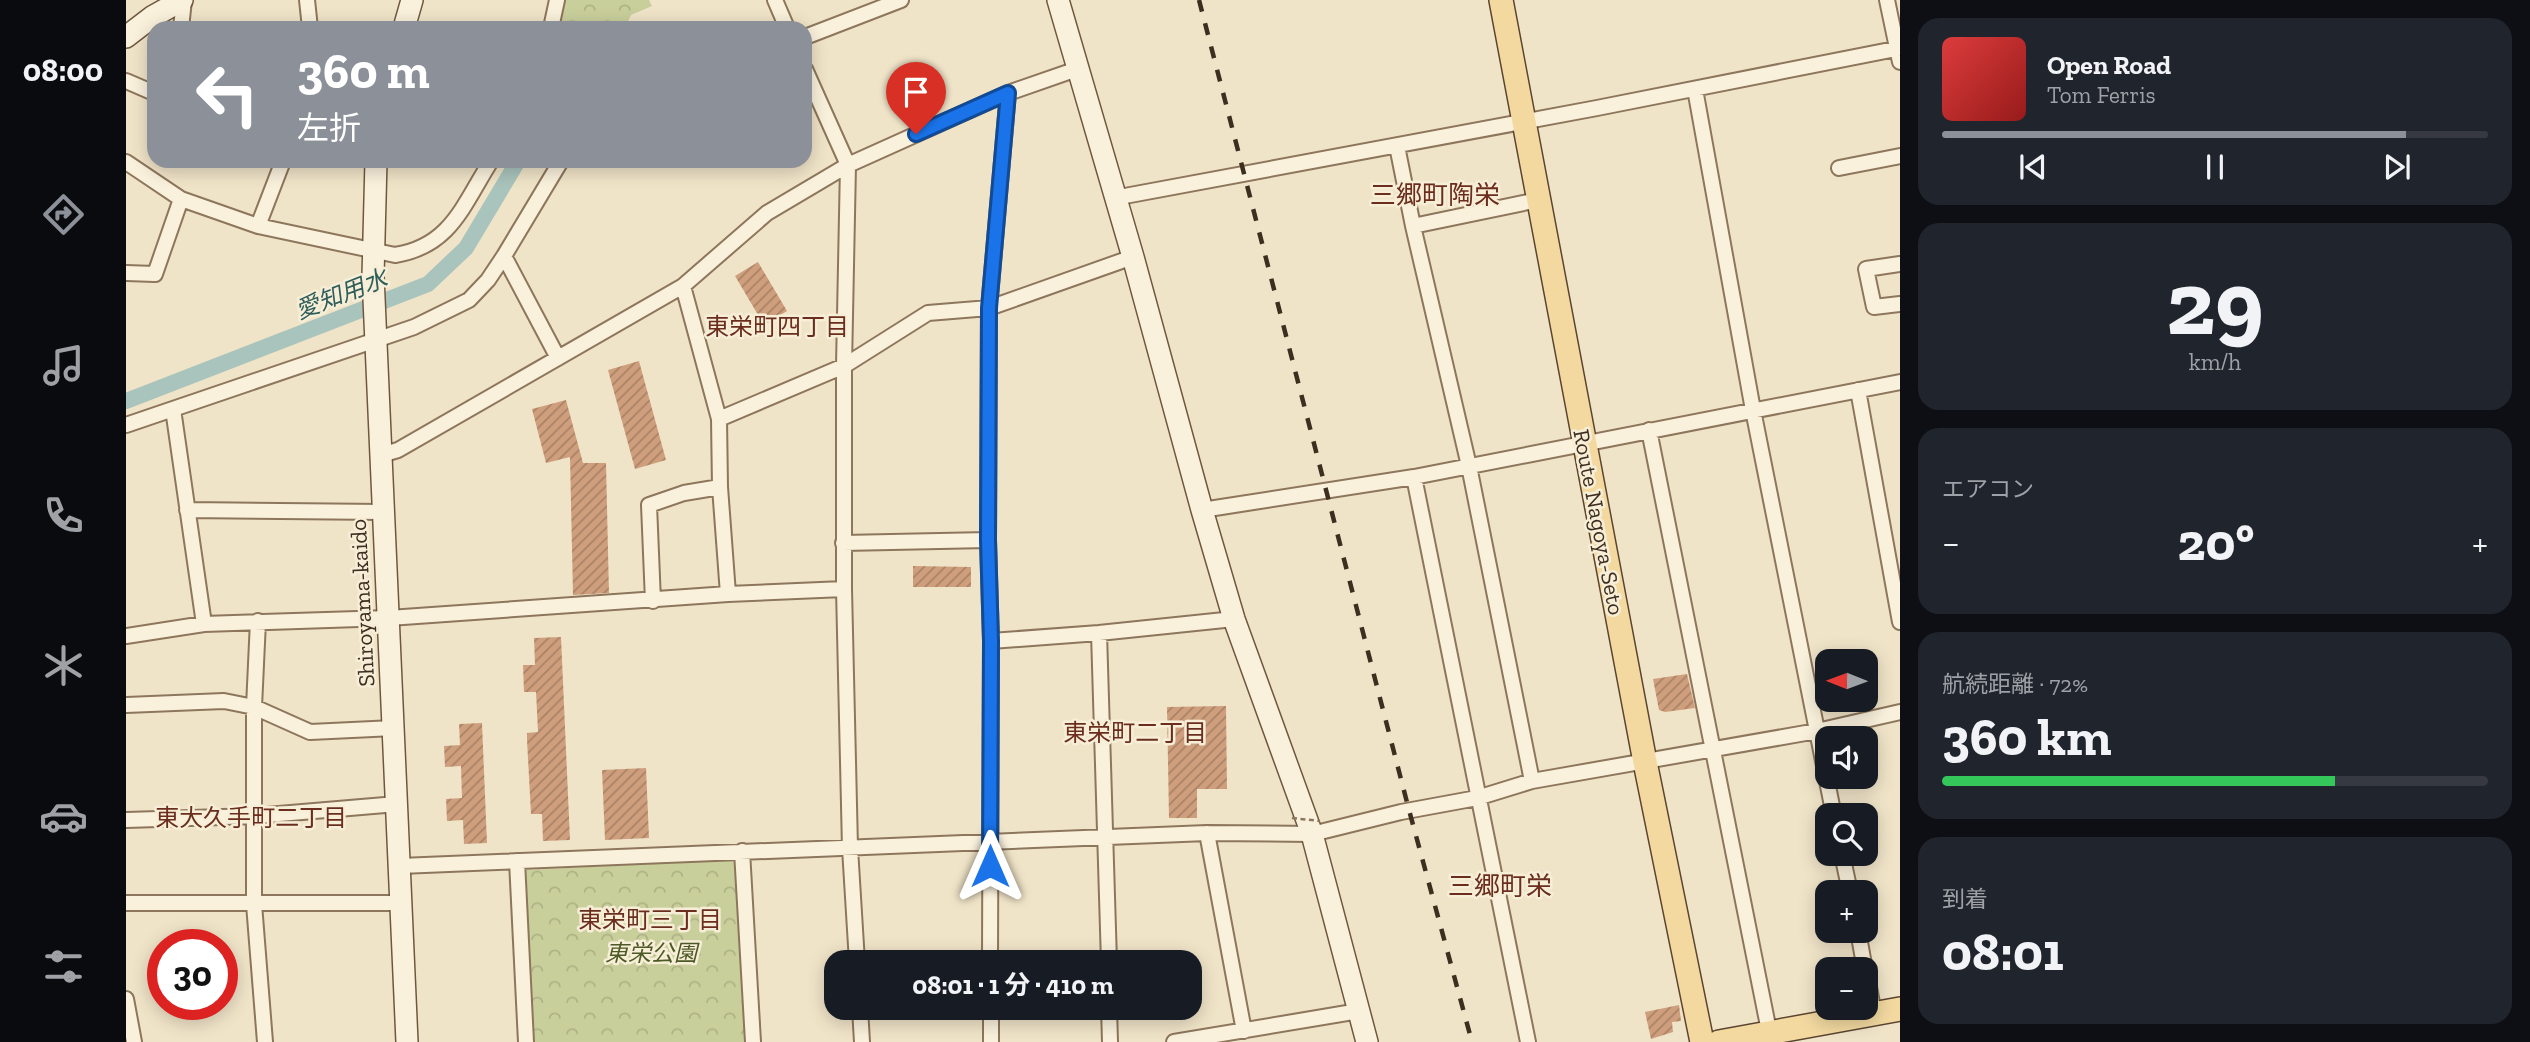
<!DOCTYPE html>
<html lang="ja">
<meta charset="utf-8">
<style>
body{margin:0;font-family:"Zilla Slab","Noto Sans JP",serif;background:#20242c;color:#f1f3f6;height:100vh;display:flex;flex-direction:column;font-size:26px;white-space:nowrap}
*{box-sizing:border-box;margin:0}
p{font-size:23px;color:#9ea1a6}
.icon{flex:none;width:38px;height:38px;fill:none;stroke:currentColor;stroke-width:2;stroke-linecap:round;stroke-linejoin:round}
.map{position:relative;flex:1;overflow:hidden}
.drawer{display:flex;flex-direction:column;gap:18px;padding:18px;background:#0d0f14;width:630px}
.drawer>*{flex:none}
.guide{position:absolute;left:21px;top:21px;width:665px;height:147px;border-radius:21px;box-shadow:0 4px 18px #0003;background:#8c9099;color:#fff;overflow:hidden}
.needle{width:46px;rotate:271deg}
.buttons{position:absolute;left:1689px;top:649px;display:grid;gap:14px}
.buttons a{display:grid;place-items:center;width:63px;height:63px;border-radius:14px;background:#171b24;box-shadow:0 4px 18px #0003;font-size:35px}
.speed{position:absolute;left:21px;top:929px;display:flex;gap:14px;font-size:35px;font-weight:700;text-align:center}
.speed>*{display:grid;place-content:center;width:91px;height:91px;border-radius:50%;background:#171b24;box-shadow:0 4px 18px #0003;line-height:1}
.speed .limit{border:10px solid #d22;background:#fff;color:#111}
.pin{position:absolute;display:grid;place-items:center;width:60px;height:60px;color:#fff;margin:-72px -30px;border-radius:50% 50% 50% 0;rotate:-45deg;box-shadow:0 0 7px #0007}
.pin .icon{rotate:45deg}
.me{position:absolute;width:77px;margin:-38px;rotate:0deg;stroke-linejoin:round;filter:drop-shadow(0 0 5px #0008)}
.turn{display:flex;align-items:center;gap:24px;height:147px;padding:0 35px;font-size:32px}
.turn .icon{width:91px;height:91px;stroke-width:2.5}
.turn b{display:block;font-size:49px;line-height:60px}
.big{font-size:52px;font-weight:700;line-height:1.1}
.drawer .tile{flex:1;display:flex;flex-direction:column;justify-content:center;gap:10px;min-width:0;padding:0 24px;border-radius:21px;background:#20242c}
.drawer .dial{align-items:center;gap:0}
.dial b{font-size:91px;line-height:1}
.song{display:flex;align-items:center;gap:21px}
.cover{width:84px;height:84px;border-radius:10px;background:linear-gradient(135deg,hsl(0 70% 55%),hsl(0 70% 35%))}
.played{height:7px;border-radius:4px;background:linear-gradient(90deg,#8c9099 85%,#363941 85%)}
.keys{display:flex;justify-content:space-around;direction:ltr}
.heat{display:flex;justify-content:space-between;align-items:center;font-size:38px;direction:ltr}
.charge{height:10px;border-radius:5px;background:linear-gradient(90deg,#34c759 72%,#363941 0)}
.trip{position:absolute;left:698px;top:950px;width:378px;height:70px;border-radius:21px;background:#171b24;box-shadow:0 4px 18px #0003;font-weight:700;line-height:70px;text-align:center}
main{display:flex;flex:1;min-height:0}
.menu{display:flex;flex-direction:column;width:126px;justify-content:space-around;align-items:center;background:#090b0e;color:#9ea1a6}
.menu .icon{width:49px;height:49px}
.menu .on{color:#8c9099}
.menu b{font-size:32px;color:#f1f3f6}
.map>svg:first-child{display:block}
</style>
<main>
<nav class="menu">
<b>08:00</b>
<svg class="icon on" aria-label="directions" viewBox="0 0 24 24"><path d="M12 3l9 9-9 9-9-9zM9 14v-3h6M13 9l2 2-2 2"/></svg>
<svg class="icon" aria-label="music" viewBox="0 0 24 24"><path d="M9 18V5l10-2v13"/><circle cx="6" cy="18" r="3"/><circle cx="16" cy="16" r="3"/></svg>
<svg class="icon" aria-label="phone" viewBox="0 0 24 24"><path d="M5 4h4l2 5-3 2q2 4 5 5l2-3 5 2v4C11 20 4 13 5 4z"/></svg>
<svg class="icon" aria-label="climate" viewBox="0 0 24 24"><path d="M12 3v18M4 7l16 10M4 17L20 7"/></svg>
<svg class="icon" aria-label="car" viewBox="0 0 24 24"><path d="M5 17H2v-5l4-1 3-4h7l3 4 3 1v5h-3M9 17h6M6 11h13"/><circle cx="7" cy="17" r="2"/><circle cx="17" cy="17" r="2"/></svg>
<svg class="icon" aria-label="filters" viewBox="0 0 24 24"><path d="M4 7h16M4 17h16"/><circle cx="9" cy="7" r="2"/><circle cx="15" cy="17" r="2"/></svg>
</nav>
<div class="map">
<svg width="1774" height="1042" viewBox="0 0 1774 1042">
<defs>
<pattern id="park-crowns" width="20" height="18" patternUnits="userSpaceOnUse" patternTransform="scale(1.75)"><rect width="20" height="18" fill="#c9cf9b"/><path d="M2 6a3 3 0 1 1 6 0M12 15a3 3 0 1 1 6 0" fill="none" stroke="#aeb285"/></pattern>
<pattern id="building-hatch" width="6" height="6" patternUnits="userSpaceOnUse" patternTransform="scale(1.75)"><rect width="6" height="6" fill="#cf9f7d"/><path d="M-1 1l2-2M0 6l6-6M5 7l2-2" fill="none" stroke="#a98266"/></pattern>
</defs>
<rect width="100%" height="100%" fill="#f0e4c8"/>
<path fill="url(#park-crowns)" d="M436,0h87l3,6 -21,9 -6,13h-29l-6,-2 -33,2z
M608,860l11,182h-212l-7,-172z"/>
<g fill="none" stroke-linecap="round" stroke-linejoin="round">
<path stroke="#a9c4bc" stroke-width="16" d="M0,401l302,-117 38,-36 52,-87"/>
</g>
<path fill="url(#building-hatch)" d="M632,262l29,49 -23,14 -29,-49z
M513,361l27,99 -31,9 -27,-99z
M440,400l17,63h23l3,130 -36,2 -3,-138 -24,6 -14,-54z
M787,566l58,1v20h-58z
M435,637l9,203 -27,1 -1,-27h-11l-4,-74v-7l11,-1 -2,-40h-12l-1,-27h12l-1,-27z
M1561,674l8,34 -30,4 -6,-2 -6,-31z
M1100,706l1,83h-30v29h-28l-2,-111z
M356,723l5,120 -23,1 -1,-24 -16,1 -1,-22 16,-1 -1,-32 -16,1 -1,-21 16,-1 -1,-21z
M520,768l3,70 -44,2 -3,-70z
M1553,1005l2,16 -9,1 1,10 -22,7 -6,-27z"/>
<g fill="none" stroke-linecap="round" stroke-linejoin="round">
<defs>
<path id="street" d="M181,0l3,28
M649,0l12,28
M1761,0l13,62
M55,28l3,-28
M425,28l6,-28
M679,37l96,-37
M679,69l43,96 -4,201v223l6,259 7,114
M0,81l28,12
M1569,89l58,321 81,406
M1271,146l16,80 56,240 63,315
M0,162l55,37 77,27 137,29c56,-9 68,-50 96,-94
M1713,168l61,-12
M988,198l483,-90 303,-60
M132,226l25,-65
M1287,226l125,-26
M378,256l54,102
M1774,264l-34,5 8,38 26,-3
M0,273l29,1 26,-75
M557,286l36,133 1,68 8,107
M1732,390l42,232
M47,409l31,215
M593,419l125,-53 84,-53 61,-5 144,-51
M0,425l288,-98 55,-27 19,-20 16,-24 57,-95
M1523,430l122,611
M255,455l17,-5 285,-164 84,-73 81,-48 160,-72 72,-25
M1288,477l114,565
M61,510l197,2
M1076,510l212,-33 486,-95
M717,543l145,-3
M527,601l-4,-96 35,-12 36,-6
M132,621l-4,86v197l11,138
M973,633l10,329
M0,636l78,-12 185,-6 339,-24 116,-5
M865,641l108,-8 135,-14
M0,705l98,-4 30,6 56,25 84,-4
M0,820l129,-4 142,-12
M1081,833l37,198
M616,851l11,191
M1716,854l8,38
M391,861l9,181
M274,866l807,-33 105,1 89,-22 76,-14 55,-17 285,-50 83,-19
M0,903h275
M1732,931l7,39
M864,962l1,-321 -3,-101 1,-232 19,-215
M1740,971l8,43
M0,999l8,43
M734,1008l2,34
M865,1008v34
M983,1008l1,34
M1048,1042l185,-31"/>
<path id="secondary" d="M932,0l75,257 69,253 32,109 78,215 55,208
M278,28l8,-28
M0,37l26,-20 30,-17
M250,161l-3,115 34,766"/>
<path id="primary" d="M1375,0l144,762 57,280
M1593,1042l181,-33"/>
</defs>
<use href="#street" stroke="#8d765c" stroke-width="18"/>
<use href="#secondary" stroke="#6f573f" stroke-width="24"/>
<use href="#primary" stroke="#5b4430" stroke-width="26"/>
<use href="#street" stroke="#faf1dc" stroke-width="14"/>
<use href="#secondary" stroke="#faf1dc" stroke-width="21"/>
<use href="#primary" stroke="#f3d9a0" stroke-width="23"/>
<path stroke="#3d2e20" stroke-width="4.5" stroke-dasharray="12 12" stroke-linecap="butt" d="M1073,0l210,810 63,232"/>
<path stroke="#8d765c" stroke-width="2.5" stroke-dasharray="5 3.5" stroke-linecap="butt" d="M1166,818l28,3"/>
</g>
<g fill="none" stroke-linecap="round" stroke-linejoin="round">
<defs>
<path id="route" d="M790,134l92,-41 -19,215 -1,232 3,101 -1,225"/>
</defs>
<use href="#route" stroke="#114b97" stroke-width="18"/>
<use href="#route" stroke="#1a73e8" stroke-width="12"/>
</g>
<g text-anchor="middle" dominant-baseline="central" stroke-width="5" stroke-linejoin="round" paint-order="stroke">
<g font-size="23" fill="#3d2e20" stroke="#f7eed8">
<text transform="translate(1473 522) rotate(79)">Route Nagoya-Seto</text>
<text transform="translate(236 603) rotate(-93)">Shiroyama-kaido</text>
</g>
<g font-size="23" font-style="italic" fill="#4d5a26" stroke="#f7eed8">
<text x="525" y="953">東栄公園</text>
</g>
<g font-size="24" font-style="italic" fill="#2f5d5a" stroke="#f7eed8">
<text transform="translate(215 294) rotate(-21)">愛知用水</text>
</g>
<g font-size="24" fill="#6b2e1e" stroke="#f7eed8">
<text x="651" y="326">東栄町四丁目</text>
<text x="1009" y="732">東栄町二丁目</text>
<text x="125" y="817">東大久手町二丁目</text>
<text x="524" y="919">東栄町三丁目</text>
</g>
<g font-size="26" fill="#6b2e1e" stroke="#f7eed8">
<text x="1309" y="195">三郷町陶栄</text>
<text x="1374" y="886">三郷町栄</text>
</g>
</g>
</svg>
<div class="buttons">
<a><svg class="needle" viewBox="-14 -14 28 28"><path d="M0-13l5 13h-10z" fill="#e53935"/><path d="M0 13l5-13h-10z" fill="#9ea1a6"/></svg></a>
<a><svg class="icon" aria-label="sound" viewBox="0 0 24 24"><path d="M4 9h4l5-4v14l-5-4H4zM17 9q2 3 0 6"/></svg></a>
<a><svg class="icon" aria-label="search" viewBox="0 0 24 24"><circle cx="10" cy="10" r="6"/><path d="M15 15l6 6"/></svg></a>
<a>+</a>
<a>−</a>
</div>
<div class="speed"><div class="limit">30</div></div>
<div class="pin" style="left:790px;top:134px;background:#d93025"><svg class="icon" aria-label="arrive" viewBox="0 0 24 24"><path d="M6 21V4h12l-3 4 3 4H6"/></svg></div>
<svg class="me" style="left:864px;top:866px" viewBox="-20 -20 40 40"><path d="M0-17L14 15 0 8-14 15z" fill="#1a73e8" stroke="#fff" stroke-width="4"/></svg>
<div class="trip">08:01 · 1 分 · 410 m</div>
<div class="guide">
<div class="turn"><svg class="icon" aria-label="left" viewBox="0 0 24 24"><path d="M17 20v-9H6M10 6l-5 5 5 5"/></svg><div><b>360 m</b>左折</div></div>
</div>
</div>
<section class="drawer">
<div class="tile">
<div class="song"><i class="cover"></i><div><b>Open Road</b><p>Tom Ferris</p></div></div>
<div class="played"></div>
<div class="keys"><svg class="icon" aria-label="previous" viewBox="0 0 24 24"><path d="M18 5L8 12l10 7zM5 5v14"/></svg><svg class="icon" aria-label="pause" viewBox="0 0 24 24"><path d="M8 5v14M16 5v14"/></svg><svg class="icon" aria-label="next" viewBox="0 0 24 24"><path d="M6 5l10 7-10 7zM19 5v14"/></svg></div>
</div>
<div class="tile dial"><b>29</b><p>km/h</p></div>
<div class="tile"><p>エアコン</p>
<div class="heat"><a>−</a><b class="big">20°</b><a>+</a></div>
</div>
<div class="tile"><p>航続距離 · 72%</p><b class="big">360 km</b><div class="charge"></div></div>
<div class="tile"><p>到着</p><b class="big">08:01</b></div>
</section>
</main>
